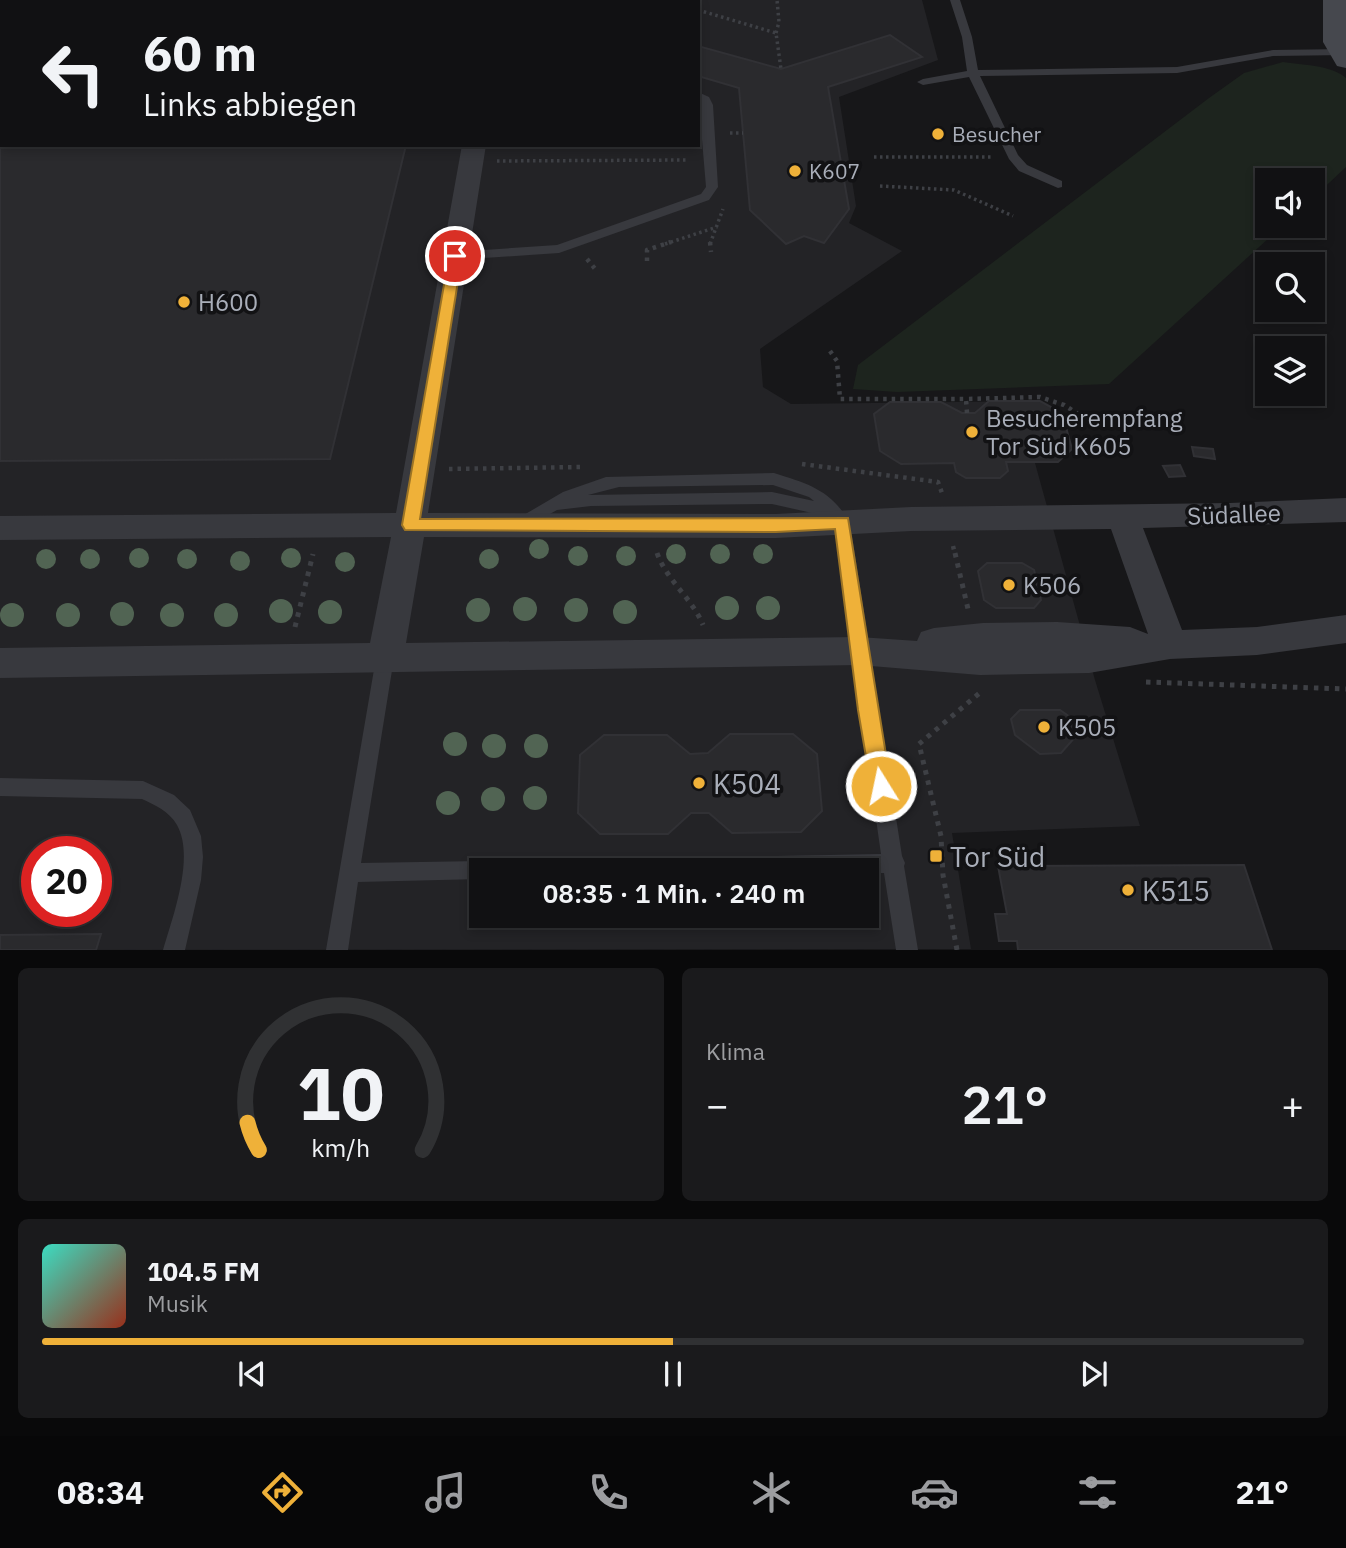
<!DOCTYPE html>
<html lang="de">
<meta charset="utf-8">
<style>
body{margin:0;font-family:"IBM Plex Sans",sans-serif;background:#1a1a1c;color:#f1f3f6;height:100vh;display:flex;flex-direction:column;font-size:26px;white-space:nowrap}
*{box-sizing:border-box;margin:0}
p{font-size:23px;color:#9c9da0}
.icon{flex:none;width:38px;height:38px;fill:none;stroke:currentColor;stroke-width:2;stroke-linecap:round;stroke-linejoin:round}
.map{position:relative;height:950px;overflow:hidden}
.drawer{display:flex;flex-direction:column;gap:18px;padding:18px;background:#09090a;flex:1}
.drawer>*{flex:none}
.hud{position:absolute;left:0px;top:0px;width:700px;height:147px;box-shadow:0 4px 10px #0003,0 0 0 2px #303133;background:#111113;color:#f1f3f6;overflow:hidden}
.controls{position:absolute;left:1255px;top:168px;display:grid;gap:14px}
.controls a{display:grid;place-items:center;width:70px;height:70px;border-radius:0px;background:#111113;box-shadow:0 4px 10px #0003,0 0 0 2px #303133;font-size:35px}
.speed{position:absolute;left:21px;top:836px;display:flex;gap:14px;font-size:35px;font-weight:700;text-align:center}
.speed>*{display:grid;place-content:center;width:91px;height:91px;border-radius:50%;background:#111113;box-shadow:0 4px 10px #0003,0 0 0 2px #303133;line-height:1}
.speed .limit{border:10px solid #d22;background:#fff;color:#111}
.pin{position:absolute;display:grid;place-items:center;width:60px;height:60px;color:#fff;margin:-30px;border:4px solid #fff;border-radius:50%;box-shadow:0 2px 7px #0007}
.me{position:absolute;width:77px;margin:-38px;rotate:350deg;stroke-linejoin:round;filter:drop-shadow(0 0 5px #0008)}
.turn{display:flex;align-items:center;gap:24px;height:147px;padding:0 28px;font-size:32px}
.turn .icon{width:91px;height:91px;stroke-width:2.5}
.turn b{display:block;font-size:49px;line-height:60px}
.big{font-size:52px;font-weight:600;line-height:1.1}
.drawer .widget{flex:1;display:flex;flex-direction:column;justify-content:center;gap:10px;min-width:0;padding:0 24px;border-radius:10px;background:#1a1a1c}
.drawer .dial{align-items:center;gap:0}
.dial svg{height:182px;overflow:visible;fill:none;stroke:#303133;stroke-width:7;stroke-linecap:round;text-anchor:middle}
.dial text{fill:#f1f3f6;stroke:none}
.song{display:flex;align-items:center;gap:21px}
.cover{width:84px;height:84px;border-radius:10px;background:linear-gradient(135deg,hsl(170 70% 55%),hsl(10 70% 35%))}
.played{height:7px;border-radius:4px;background:linear-gradient(90deg,#efb139 50%,#303133 50%)}
.keys{display:flex;justify-content:space-around;direction:ltr}
.heat{display:flex;justify-content:space-between;align-items:center;font-size:38px;direction:ltr}
.drawer .tiles{flex:1;display:grid;gap:18px;grid-template-columns:1fr 1fr}
.widget:last-child{grid-column:span 2}
.trip{position:absolute;left:469px;top:858px;width:410px;height:70px;border-radius:0px;background:#111113;box-shadow:0 4px 10px #0003,0 0 0 2px #303133;font-weight:600;line-height:70px;text-align:center}
.menu{display:flex;height:112px;justify-content:space-around;align-items:center;background:#070708;color:#9c9da0}
.menu .icon{width:49px;height:49px}
.menu .current{color:#efb139}
.menu b{font-size:32px;color:#f1f3f6}
.map>svg:first-child{display:block}
</style>
<div class="map">
<svg width="1346" height="950" viewBox="0 0 1346 950">
<rect width="100%" height="100%" fill="#171719"/>
<path fill="#232326" fill-rule="evenodd" d="M0,0h922l16,60 -99,37 17,109 -7,17 53,28 -142,98 3,38 28,17 249,-3 22,12 10,36 -14,13 -23,1 60,217 45,146 -188,7 19,116 -971,1zM2,2h696v143h-696zM37,852h59v60h-59zM481,870h385v45h-385z"/>
<path fill="#1d241e" d="M1283,62c19,3 49,3 63,16v89l-33,31 -1,-18h-45v46h15l-173,158 -212,8 -44,-3 5,-24 351,-267 35,-25z"/>
<path fill="#2a2a2d" stroke="#313135" stroke-width="2" d="M0,10l2,135h404l-76,314 -330,2z
M890,35l32,22 -94,30 21,122 -25,34 -20,-7 -18,8 -36,-34 -11,-122 -41,-12v-30l83,23z
M989,401h51l22,12 10,36 -14,13h-52l2,9 -8,7h-34l-10,-6 -2,-9 -53,1 -21,-13 -6,-37 16,-12h51l21,11h13z
M1192,447l21,2 2,10 -21,-3z
M1180,465l5,11 -16,1 -6,-11z
M987,563h35l12,7 7,30 -7,8h-38l-12,-8 -6,-29z
M1020,710h40l13,9 4,16 -16,18 -21,1 -25,-19 -4,-16z
M730,734h63l24,20 5,57 -21,21 -69,1 -23,-20h-18l-23,21h-68l-22,-21 2,-58 24,-20h63l23,19 18,-1z
M1244,865l28,85h-254l-1,-9h-18l-4,-27h12l-9,-48z
M101,934l-5,16h-96v-15z"/>
<g fill="none" stroke-linecap="round" stroke-linejoin="round">
<path stroke="#3e4045" stroke-width="3.5" stroke-dasharray="2.5 3.5" stroke-linecap="butt" d="M661,0l6,2
M698,10l78,23 5,36
M776,33l3,-11 -2,-22
M730,133h13
M874,157h118
M497,161l191,-1
M880,186l74,4 59,26
M665,244l52,-17
M710,244l13,-35"/>
<path stroke="#3e4045" stroke-width="4.5" stroke-dasharray="3.5 5" stroke-linecap="butt" d="M710,242l1,10
M587,259l9,11
M647,261v-11l24,-8
M830,351l7,10 3,38h126
M967,413l-1,-14 74,-2 24,8 27,17
M802,464l136,18 4,11
M449,469l131,-2
M953,546l2,8"/>
<path stroke="#3e4045" stroke-width="5" stroke-dasharray="4.5 6" stroke-linecap="butt" d="M657,553c10,28 35,45 46,72
M955,553l13,56
M295,627l18,-73
M1146,682l200,7
M957,950l-14,-75 -2,-39 -22,-92 63,-53"/>
<path fill="#38393e" fill-rule="evenodd" d="M950,0h10l12,37 6,33 199,-3 96,-17 73,-1v6l-73,1 -96,17 -197,3 38,79 9,10 35,16v6l-4,1 -39,-17 -10,-12 -40,-82 -46,8 -6,-3 6,-3 44,-8 -5,-34z
M698,92l11,5 4,8 5,82 -9,13 -150,53 -104,7 -7,-4 7,-4 102,-7 144,-51 5,-7z
M774,473c35,11 57,17 76,50l52,333 3,7 -1,3 14,84h-22l-12,-77h-18v-3h-361l3,-7 7,-2 366,-7 -47,-330 -4,-7 -58,-13 -181,2 -34,4 -34,19 -6,-2 -2,-4 2,-4 46,-27 43,-15zM773,485l36,12 5,4 -42,-9 -184,3 31,-8z
M385,651l6,2 3,5 -33,205 120,-2 7,2 3,7h-10v9l-123,3 -10,68h-22l50,-292 3,-5z
M0,778l143,3 31,14 16,15 11,26 2,21 -2,23 -16,70h-22c10,-34 32,-93 14,-125 -8,-14 -22,-20 -35,-26l-142,-3z"/>
<path fill="#38393e" fill-rule="evenodd" d="M490,0h20v2h-20z
M462,145h24l-58,368 348,1 135,-7 319,-4 116,-5v24l-203,6 39,102 75,-3 89,-12v28l-89,12 -87,4 -81,14 -109,2 -121,-10 -859,13v-30l370,-5 21,-106 -391,3v-24l396,-3zM1111,529l37,105 -18,-7 -73,-5 -74,1 -49,5 -13,4 -4,9 -58,-4 -453,6 18,-106 352,1 135,-7z"/>
<path fill="#46484e" fill-rule="evenodd" d="M1323,0h23v68l-9,-2 -14,-24z"/>
</g>
<g fill="#516453">
<circle cx="539" cy="549" r="10"/>
<circle cx="676" cy="554" r="10"/>
<circle cx="720" cy="554" r="10"/>
<circle cx="763" cy="554" r="10"/>
<circle cx="578" cy="556" r="10"/>
<circle cx="626" cy="556" r="10"/>
<circle cx="139" cy="558" r="10"/>
<circle cx="291" cy="558" r="10"/>
<circle cx="46" cy="559" r="10"/>
<circle cx="90" cy="559" r="10"/>
<circle cx="187" cy="559" r="10"/>
<circle cx="489" cy="559" r="10"/>
<circle cx="240" cy="561" r="10"/>
<circle cx="345" cy="562" r="10"/>
<circle cx="727" cy="608" r="12"/>
<circle cx="768" cy="608" r="12"/>
<circle cx="525" cy="609" r="12"/>
<circle cx="478" cy="610" r="12"/>
<circle cx="576" cy="610" r="12"/>
<circle cx="281" cy="611" r="12"/>
<circle cx="330" cy="612" r="12"/>
<circle cx="625" cy="612" r="12"/>
<circle cx="122" cy="614" r="12"/>
<circle cx="12" cy="615" r="12"/>
<circle cx="68" cy="615" r="12"/>
<circle cx="172" cy="615" r="12"/>
<circle cx="226" cy="615" r="12"/>
<circle cx="455" cy="744" r="12"/>
<circle cx="494" cy="746" r="12"/>
<circle cx="536" cy="746" r="12"/>
<circle cx="535" cy="798" r="12"/>
<circle cx="493" cy="799" r="12"/>
<circle cx="448" cy="803" r="12"/>
</g>
<path fill="#efb139" stroke="#9b7325" stroke-width="2" d="M455,252l7,4 -42,263 428,-1 43,268 -3,7 -7,2 -7,-2 -3,-7 -13,-76 -23,-181 -59,3 -371,-2 -3,-5 47,-269z"/>
<g fill="#efb139" stroke="#121214" stroke-width="2.5">
<circle cx="938" cy="134" r="7"/>
<circle cx="795" cy="171" r="7"/>
<circle cx="184" cy="302" r="7"/>
<circle cx="972" cy="432" r="7"/>
<circle cx="1009" cy="585" r="7"/>
<circle cx="1044" cy="727" r="7"/>
<circle cx="699" cy="783" r="7"/>
<rect x="929" y="849" width="14" height="14" rx="3.5"/>
<circle cx="1128" cy="890" r="7"/>
</g>
<g text-anchor="middle" dominant-baseline="central" stroke-width="7" stroke-linejoin="round" paint-order="stroke">
<g font-size="21" fill="#a9aeb9" stroke="#121214" text-anchor="start">
<text x="952" y="134">Besucher</text>
<text x="809" y="171">K607</text>
</g>
<g font-size="24" fill="#a9aeb9" stroke="#121214" text-anchor="start">
<text x="198" y="302">H600</text>
<text x="986" y="418">Besucherempfang<tspan x="986" dy="28">Tor Süd K605</tspan></text>
<text x="1023" y="585">K506</text>
<text x="1058" y="727">K505</text>
</g>
<g font-size="24" fill="#a9aeb9" stroke="#121214">
<text transform="translate(1234 514) rotate(-2)">Südallee</text>
</g>
<g font-size="28" fill="#a9aeb9" stroke="#121214" text-anchor="start">
<text x="713" y="783">K504</text>
<text x="950" y="856">Tor Süd</text>
<text x="1142" y="890">K515</text>
</g>
</g>
</svg>
<div class="controls">
<a><svg class="icon" aria-label="sound" viewBox="0 0 24 24"><path d="M4 9h4l5-4v14l-5-4H4zM17 9q2 3 0 6"/></svg></a>
<a><svg class="icon" aria-label="search" viewBox="0 0 24 24"><circle cx="10" cy="10" r="6"/><path d="M15 15l6 6"/></svg></a>
<a><svg class="icon" aria-label="layers" viewBox="0 0 24 24"><path d="M12 4l9 5-9 5-9-5zM3 14l9 5 9-5"/></svg></a>
</div>
<div class="speed"><div class="limit">20</div></div>
<div class="pin" style="left:455px;top:256px;background:#d93025"><svg class="icon" aria-label="arrive" viewBox="0 0 24 24"><path d="M6 21V4h12l-3 4 3 4H6"/></svg></div>
<svg class="me" style="left:881px;top:786px" viewBox="-20 -20 40 40"><circle r="17" fill="#efb139" stroke="#fff" stroke-width="3"/><path d="M0-11L8 9 0 5-8 9z" fill="#fff"/></svg>
<div class="trip">08:35 · 1 Min. · 240 m</div>
<div class="hud">
<div class="turn"><svg class="icon" aria-label="left" viewBox="0 0 24 24"><path d="M17 20v-9H6M10 6l-5 5 5 5"/></svg><div><b>60 m</b>Links abbiegen</div></div>
</div>
</div>
<section class="drawer">
<div class="tiles">
<div class="widget dial"><svg viewBox="0 0 100 80">
<path d="M14 69A42 42 0 1 1 86 69"/>
<path d="M14 69A42 42 0 0 1 9 57" stroke="#efb139"/>
<text x="50" y="56" font-size="32" font-weight="700">10</text>
<text x="50" y="72" font-size="11">km/h</text>
</svg></div>
<div class="widget"><p>Klima</p>
<div class="heat"><a>−</a><b class="big">21°</b><a>+</a></div>
</div>
<div class="widget">
<div class="song"><i class="cover"></i><div><b>104.5 FM</b><p>Musik</p></div></div>
<div class="played"></div>
<div class="keys"><svg class="icon" aria-label="previous" viewBox="0 0 24 24"><path d="M18 5L8 12l10 7zM5 5v14"/></svg><svg class="icon" aria-label="pause" viewBox="0 0 24 24"><path d="M8 5v14M16 5v14"/></svg><svg class="icon" aria-label="next" viewBox="0 0 24 24"><path d="M6 5l10 7-10 7zM19 5v14"/></svg></div>
</div>
</div>
</section>
<nav class="menu">
<b>08:34</b>
<svg class="icon current" aria-label="directions" viewBox="0 0 24 24"><path d="M12 3l9 9-9 9-9-9zM9 14v-3h6M13 9l2 2-2 2"/></svg>
<svg class="icon" aria-label="music" viewBox="0 0 24 24"><path d="M9 18V5l10-2v13"/><circle cx="6" cy="18" r="3"/><circle cx="16" cy="16" r="3"/></svg>
<svg class="icon" aria-label="phone" viewBox="0 0 24 24"><path d="M5 4h4l2 5-3 2q2 4 5 5l2-3 5 2v4C11 20 4 13 5 4z"/></svg>
<svg class="icon" aria-label="climate" viewBox="0 0 24 24"><path d="M12 3v18M4 7l16 10M4 17L20 7"/></svg>
<svg class="icon" aria-label="car" viewBox="0 0 24 24"><path d="M5 17H2v-5l4-1 3-4h7l3 4 3 1v5h-3M9 17h6M6 11h13"/><circle cx="7" cy="17" r="2"/><circle cx="17" cy="17" r="2"/></svg>
<svg class="icon" aria-label="filters" viewBox="0 0 24 24"><path d="M4 7h16M4 17h16"/><circle cx="9" cy="7" r="2"/><circle cx="15" cy="17" r="2"/></svg>
<b>21°</b>
</nav>
